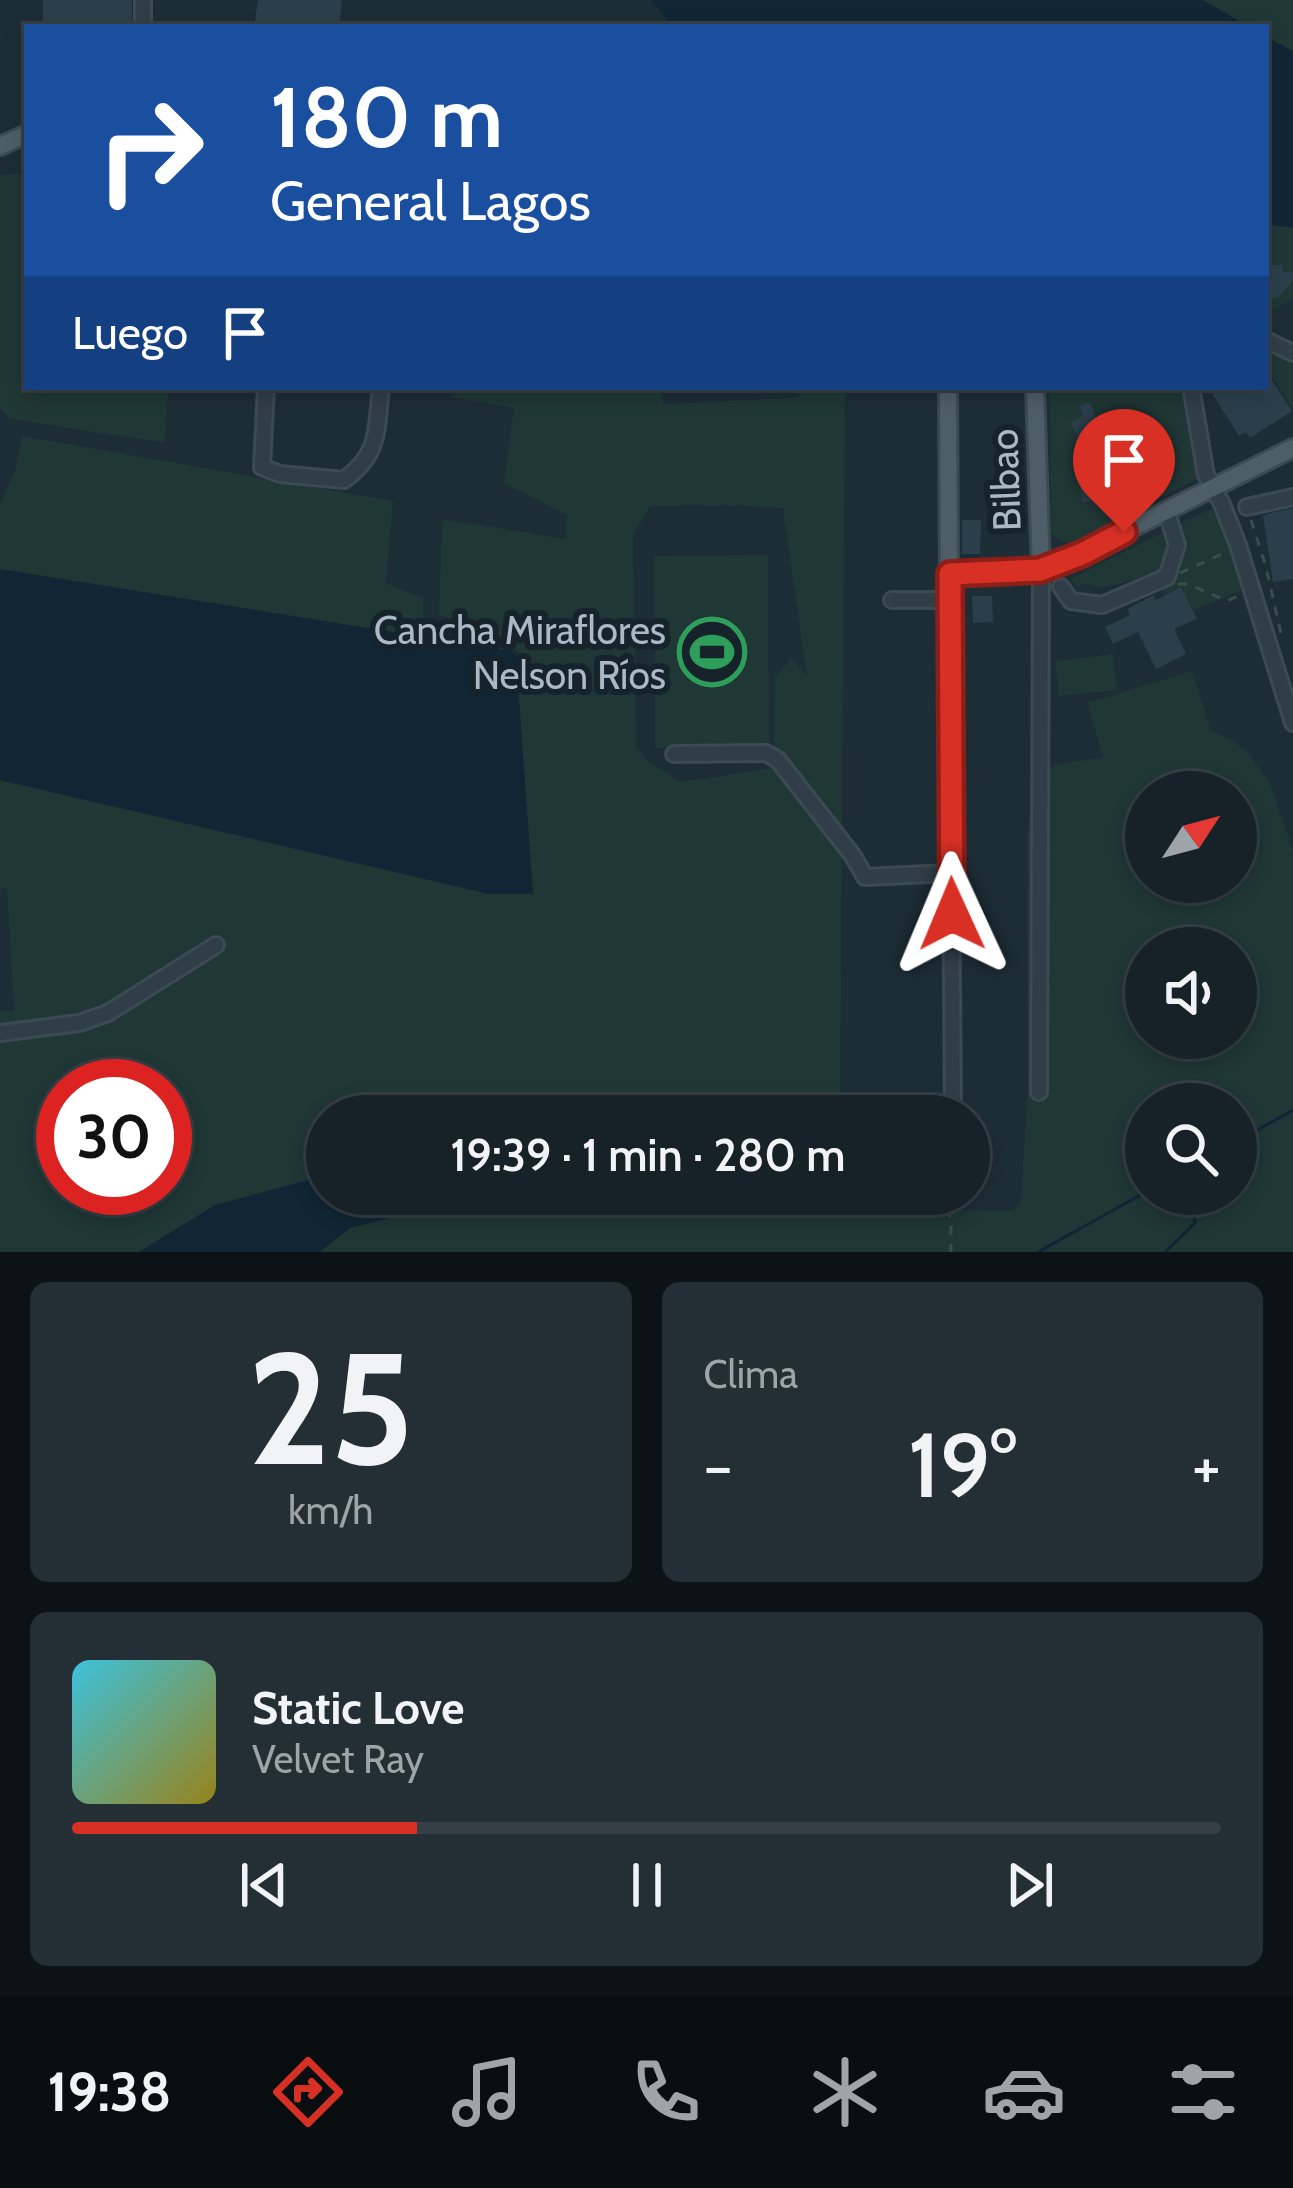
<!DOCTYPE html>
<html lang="es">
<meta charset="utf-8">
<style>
body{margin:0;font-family:Cabin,sans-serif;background:#232f34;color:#f1f3f6;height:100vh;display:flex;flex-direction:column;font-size:45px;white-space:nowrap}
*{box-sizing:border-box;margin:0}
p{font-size:39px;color:#9ea4a8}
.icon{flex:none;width:66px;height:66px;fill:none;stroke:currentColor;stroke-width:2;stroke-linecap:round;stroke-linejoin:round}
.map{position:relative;height:1252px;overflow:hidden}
.sheet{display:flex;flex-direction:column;gap:30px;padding:30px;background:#0c1316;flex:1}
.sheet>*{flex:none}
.guide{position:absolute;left:24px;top:24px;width:1245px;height:366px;border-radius:0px;box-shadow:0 6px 18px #0003,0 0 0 3px #353f45;background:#1a4fa0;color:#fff;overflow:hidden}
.needle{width:78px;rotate:54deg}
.fabs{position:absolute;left:1125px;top:771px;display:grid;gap:24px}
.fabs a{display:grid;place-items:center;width:132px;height:132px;border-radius:50%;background:#162228;box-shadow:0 6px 18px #0003,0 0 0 3px #353f45;font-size:60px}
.speed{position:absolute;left:36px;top:1059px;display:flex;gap:24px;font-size:60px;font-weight:700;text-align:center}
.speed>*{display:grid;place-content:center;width:156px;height:156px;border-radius:50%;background:#162228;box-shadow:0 6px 18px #0003,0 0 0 3px #353f45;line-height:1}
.speed .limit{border:18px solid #d22;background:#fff;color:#111}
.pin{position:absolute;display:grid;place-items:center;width:102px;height:102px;color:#fff;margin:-123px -51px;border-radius:50% 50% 50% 0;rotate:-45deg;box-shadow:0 0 12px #0007}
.pin .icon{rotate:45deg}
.me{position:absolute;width:132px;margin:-66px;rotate:359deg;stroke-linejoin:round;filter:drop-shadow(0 0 9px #0008)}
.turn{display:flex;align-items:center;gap:42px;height:252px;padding:0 48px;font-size:54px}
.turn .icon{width:156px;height:156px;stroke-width:2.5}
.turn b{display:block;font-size:84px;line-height:102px}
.then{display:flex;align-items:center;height:114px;padding:0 48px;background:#0003;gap:24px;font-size:45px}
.big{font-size:90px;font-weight:600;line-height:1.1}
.sheet .card{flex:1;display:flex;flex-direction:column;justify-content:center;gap:18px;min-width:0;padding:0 42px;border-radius:18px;background:#232f34}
.sheet .dial{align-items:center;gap:0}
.dial b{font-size:156px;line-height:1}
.song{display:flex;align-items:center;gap:36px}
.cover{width:144px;height:144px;border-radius:18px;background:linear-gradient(135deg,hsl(190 70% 55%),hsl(50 70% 35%))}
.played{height:12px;border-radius:6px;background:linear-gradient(90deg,#d93025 30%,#353f45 30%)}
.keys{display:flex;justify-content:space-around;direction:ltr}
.heat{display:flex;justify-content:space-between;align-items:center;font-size:66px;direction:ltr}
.sheet .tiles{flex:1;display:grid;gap:30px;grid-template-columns:1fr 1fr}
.card:last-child{grid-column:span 2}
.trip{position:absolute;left:306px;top:1095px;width:684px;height:120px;border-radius:60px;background:#162228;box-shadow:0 6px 18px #0003,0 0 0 3px #353f45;font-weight:600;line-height:120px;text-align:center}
.dock{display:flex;height:192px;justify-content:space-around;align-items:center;background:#090e10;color:#9ea4a8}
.dock .icon{width:84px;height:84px}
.dock .on{color:#d93025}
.dock b{font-size:54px;color:#f1f3f6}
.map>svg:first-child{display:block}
</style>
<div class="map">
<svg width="1293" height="1252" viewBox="0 0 1293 1252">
<rect width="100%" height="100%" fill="#1d2d36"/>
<path fill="#1f3735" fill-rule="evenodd" d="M1203,0h90v51l-27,-14v-10h-17z
M27,173v214h141l-3,56 -155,-24 -10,-11v-233z
M1266,224l27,4v70l-27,18z
M1266,344l27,14v52l-27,-44z
M511,387h149l3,17 131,-6 19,-11h32l-5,729h-513v78h624l1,19 9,-3 52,1 8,-10 7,-118 -1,-253 9,-42 9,-17 14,-7 44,-7 -16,-54 105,-32 19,60 23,10 16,14 20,29 23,67v401h-1293v-241h14l-7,-123h-7v-108l399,92 -399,-103v-265l15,-33 7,-35 371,65 -7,82 37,15v26l55,10 -39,-20 3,-95 123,20 2,-24 -63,-32 10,-75 -65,-11 24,-9 37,2zM729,505l54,3 24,169 -16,-19 -15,18 -3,92 -92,14 -32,-20 -13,-15 -3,-212 17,-29zM501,643l17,8 2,82 13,159 -25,-237zM1146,792h90v90h-90zM1146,948h90v90h-90zM63,1086h102v102h-102zM1146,1104h90v90h-90z
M1050,387h131l16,92 -128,66 -18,-11z
M1211,509l6,5 25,77 -49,19 -12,-22 -16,6 -2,-5 13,-15 4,-34 -5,-14z
M1168,530l4,14 -10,31c-11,4 -21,4 -33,6 -18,4 -25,11 -43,2l-9,5 -7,-9z
M768,555l1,193h-114l-1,-192z
M1113,654l4,36 -58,6 -4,-35z"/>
<path fill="#102634" d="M651,0h552l46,27h-575z
M1266,37l27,14v177l-27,-4z
M0,569l512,82 4,6 17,237h-44l-489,-114z
M327,1175v19h124l-4,10 -97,24 -30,24h-181l76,-47z"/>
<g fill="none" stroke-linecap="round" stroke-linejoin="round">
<path stroke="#102634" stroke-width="3" d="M1236,1142l57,-32
M1038,1252l108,-60
M1165,1252l30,-29 -4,-29"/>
</g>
<path fill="#2b3f4b" d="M43,0h89v27l-89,-2z
M258,0h84l-3,27h-85z
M1266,265h17v7h10v8l-15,18 -12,1z
M1266,371l26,40 -42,27 -4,-6 -7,4 -31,-49h58z
M1089,402l25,53 -9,4 -2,-4 -10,6 -23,-38 13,-7 -3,-9z
M1080,485h44l-1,14 -41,3z
M1293,508v71l-20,3 -10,-67z
M962,520h19l-1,34h-18z
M1181,587l16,32 -23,10 12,25 -30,15 -18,-37 -25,12 -8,-17 25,-12 -3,-6 27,-14 2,5z
M972,596h20l1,26 -20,1z"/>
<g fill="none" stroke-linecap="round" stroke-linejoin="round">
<defs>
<path id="minor" d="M143,0v27
M1266,340l27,13
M266,387l-4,80 18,7 64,6c37,-27 32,-51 37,-93
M1191,387l15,88 16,29 16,41 55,178
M1247,507l46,-10
M949,574l4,542
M1061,587l10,14 31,4 65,-28 10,-32 -11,-35
M892,600h58
M674,754l92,-1 12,7 75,96 12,21 86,-4
M0,1033l79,-10 29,-10 108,-68
M1039,1092l2,-522"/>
<path id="major" d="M0,146l27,-12
M948,387l1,187 79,-2 31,-8 234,-116
M1035,387l6,183"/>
</defs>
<use href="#minor" stroke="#3c4a53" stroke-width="20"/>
<use href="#major" stroke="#3c4a53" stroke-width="22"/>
<path stroke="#37504d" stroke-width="3" stroke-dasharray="9 9" stroke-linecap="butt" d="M1266,208h1
M1251,520l15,47 16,71
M1180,573l46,-21
M1178,584h10l39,17 15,-7
M940,1194l-2,4 13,20v34"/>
<use href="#minor" stroke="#303e47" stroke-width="14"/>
<use href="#major" stroke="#4e5e67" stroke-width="16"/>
</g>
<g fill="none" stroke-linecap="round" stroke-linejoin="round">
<defs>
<path id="route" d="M952,914l-2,-340 90,-4 42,-16 42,-22"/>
</defs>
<use href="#route" stroke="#8d1f18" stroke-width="30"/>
<use href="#route" stroke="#d93025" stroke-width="21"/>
</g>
<defs>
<symbol id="stadium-ring" viewBox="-11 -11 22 22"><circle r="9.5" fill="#16232b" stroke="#2e9e5b" stroke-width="1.5"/><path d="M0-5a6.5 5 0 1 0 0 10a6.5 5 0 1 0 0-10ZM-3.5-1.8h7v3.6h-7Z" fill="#2e9e5b"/></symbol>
</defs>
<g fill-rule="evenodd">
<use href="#stadium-ring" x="674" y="614" width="76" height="76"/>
</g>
<g text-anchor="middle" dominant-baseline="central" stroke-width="12" stroke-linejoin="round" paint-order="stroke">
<g font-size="39" fill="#a9b9c5" stroke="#16232b">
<text transform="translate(1005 480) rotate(-92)">Bilbao</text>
</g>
<g font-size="39" fill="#a9b9c5" stroke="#16232b" text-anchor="end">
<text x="666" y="630">Cancha Miraflores<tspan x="666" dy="45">Nelson Ríos</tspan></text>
</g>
</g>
</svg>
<div class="fabs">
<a><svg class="needle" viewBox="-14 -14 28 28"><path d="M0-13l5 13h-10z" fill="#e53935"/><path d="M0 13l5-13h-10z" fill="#9ea4a8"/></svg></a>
<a><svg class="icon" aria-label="sound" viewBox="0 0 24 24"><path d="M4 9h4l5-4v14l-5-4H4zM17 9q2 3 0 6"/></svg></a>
<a><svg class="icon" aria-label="search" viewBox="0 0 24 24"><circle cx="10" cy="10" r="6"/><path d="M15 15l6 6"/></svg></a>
</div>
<div class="speed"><div class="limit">30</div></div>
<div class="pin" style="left:1124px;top:532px;background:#d93025"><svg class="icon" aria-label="arrive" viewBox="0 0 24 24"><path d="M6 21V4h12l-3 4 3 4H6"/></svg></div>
<svg class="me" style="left:952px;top:914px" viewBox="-20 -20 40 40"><path d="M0-17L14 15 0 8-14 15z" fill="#d93025" stroke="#fff" stroke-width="4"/></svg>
<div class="trip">19:39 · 1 min · 280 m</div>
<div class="guide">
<div class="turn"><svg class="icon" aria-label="right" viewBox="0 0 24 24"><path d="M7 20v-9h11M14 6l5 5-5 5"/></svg><div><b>180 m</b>General Lagos</div></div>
<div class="then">Luego<svg class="icon" aria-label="arrive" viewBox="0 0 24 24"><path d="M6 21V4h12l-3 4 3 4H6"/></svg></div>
</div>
</div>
<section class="sheet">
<div class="tiles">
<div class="card dial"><b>25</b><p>km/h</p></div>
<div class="card"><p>Clima</p>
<div class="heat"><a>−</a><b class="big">19°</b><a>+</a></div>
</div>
<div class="card">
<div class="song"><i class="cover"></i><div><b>Static Love</b><p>Velvet Ray</p></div></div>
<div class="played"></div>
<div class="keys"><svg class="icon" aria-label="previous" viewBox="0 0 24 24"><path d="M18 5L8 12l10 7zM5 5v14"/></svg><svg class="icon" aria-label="pause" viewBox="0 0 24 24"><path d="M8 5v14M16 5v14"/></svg><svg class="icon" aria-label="next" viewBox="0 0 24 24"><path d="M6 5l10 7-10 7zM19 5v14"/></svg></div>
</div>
</div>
</section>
<nav class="dock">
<b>19:38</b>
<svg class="icon on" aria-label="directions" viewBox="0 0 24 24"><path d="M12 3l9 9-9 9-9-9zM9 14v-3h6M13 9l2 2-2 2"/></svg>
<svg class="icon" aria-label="music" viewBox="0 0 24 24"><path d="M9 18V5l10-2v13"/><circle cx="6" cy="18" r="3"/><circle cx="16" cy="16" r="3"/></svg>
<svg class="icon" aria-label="phone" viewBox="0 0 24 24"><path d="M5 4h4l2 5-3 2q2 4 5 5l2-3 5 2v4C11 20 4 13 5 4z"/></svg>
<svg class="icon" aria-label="climate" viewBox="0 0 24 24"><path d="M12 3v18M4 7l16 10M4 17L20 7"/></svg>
<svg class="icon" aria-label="car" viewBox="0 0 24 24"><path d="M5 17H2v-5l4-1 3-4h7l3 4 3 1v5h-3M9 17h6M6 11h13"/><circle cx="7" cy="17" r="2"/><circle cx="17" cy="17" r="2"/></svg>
<svg class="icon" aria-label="filters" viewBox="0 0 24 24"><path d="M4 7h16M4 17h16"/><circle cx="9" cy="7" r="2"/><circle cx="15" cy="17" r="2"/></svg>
</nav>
